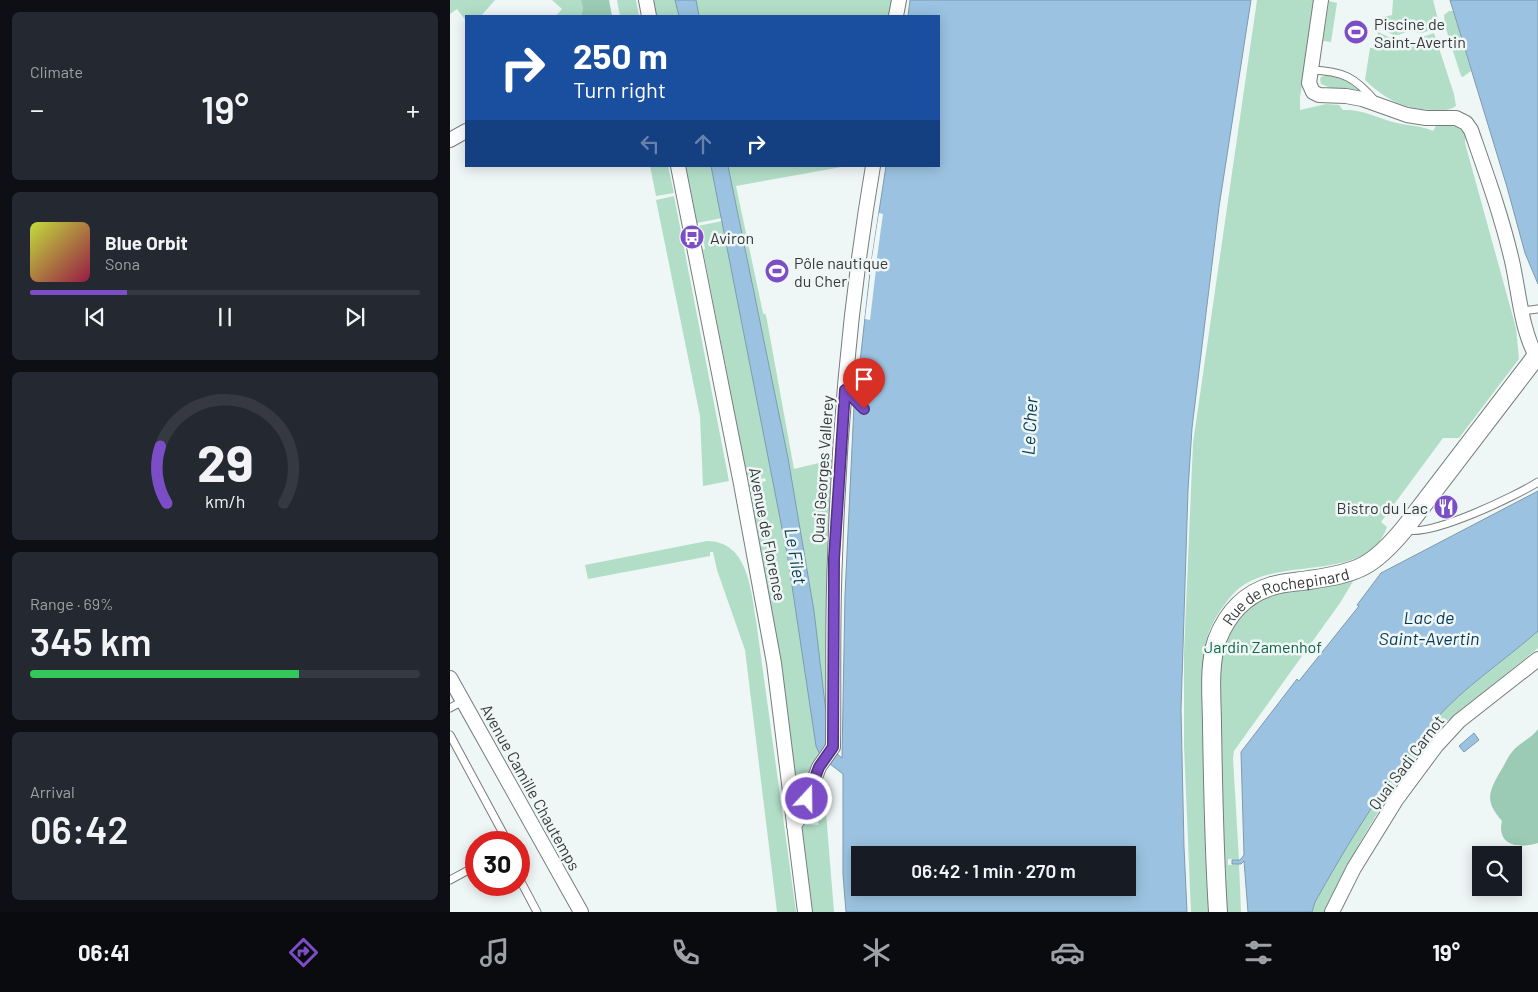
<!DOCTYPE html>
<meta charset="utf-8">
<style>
body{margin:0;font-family:Barlow,sans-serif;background:#242831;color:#f1f3f6;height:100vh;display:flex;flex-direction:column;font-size:19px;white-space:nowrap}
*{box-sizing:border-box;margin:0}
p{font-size:16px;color:#9ea1a6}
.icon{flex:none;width:28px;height:28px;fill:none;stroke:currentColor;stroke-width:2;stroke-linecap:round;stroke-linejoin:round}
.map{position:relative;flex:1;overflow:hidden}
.sheet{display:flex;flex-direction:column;gap:12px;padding:12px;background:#0d0f14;width:450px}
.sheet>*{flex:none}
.guide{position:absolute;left:15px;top:15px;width:475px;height:152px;border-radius:0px;box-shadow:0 2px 12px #0003;background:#1a4fa0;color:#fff;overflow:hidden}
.buttons{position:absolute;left:1022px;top:846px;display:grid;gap:10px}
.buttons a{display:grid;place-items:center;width:50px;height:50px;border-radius:0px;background:#171b24;box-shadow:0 2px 12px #0003;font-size:25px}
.speed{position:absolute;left:15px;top:831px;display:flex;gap:10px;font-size:25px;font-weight:700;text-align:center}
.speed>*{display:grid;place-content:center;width:65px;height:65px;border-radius:50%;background:#171b24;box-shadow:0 2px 12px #0003;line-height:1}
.speed .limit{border:8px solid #d22;background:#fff;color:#111}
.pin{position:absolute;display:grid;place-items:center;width:42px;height:42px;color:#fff;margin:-51px -21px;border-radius:50% 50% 50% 0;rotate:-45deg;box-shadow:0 0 5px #0007}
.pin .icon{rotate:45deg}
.me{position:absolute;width:55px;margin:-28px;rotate:21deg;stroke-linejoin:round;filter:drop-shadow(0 0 4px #0008)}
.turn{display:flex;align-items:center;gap:18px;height:105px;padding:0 25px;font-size:22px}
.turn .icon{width:65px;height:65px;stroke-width:2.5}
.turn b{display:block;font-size:35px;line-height:42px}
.lanes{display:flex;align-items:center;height:48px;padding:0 25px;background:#0003;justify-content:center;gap:25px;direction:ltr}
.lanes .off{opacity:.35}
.big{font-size:38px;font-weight:600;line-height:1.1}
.sheet .tile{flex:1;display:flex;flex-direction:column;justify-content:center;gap:8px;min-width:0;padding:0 18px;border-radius:8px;background:#242831}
.sheet .dial{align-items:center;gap:0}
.dial svg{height:130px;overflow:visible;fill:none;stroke:#363941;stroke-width:7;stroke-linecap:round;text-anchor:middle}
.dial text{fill:#f1f3f6;stroke:none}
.song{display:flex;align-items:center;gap:15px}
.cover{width:60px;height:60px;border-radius:8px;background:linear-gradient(135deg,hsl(70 70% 55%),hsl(340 70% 35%))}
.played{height:5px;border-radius:2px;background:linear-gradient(90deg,#7b4dc6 25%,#363941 25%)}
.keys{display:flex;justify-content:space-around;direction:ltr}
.heat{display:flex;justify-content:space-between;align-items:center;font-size:28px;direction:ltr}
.charge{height:8px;border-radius:4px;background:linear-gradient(90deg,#34c759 69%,#363941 0)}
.trip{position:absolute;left:401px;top:846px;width:285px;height:50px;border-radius:0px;background:#171b24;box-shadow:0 2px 12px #0003;font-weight:600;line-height:50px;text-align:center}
.tabs{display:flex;height:80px;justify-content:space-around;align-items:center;background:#090b0e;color:#9ea1a6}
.tabs .icon{width:35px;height:35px}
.tabs .selected{color:#7b4dc6}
.tabs b{font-size:22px;color:#f1f3f6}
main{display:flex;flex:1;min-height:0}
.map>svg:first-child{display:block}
</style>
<main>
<section class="sheet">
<div class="tile"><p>Climate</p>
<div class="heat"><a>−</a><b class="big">19°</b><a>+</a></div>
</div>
<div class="tile">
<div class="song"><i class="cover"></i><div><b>Blue Orbit</b><p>Sona</p></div></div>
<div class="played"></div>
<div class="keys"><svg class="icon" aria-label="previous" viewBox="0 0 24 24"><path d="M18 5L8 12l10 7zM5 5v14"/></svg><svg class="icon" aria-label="pause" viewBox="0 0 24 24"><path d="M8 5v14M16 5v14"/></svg><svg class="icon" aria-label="next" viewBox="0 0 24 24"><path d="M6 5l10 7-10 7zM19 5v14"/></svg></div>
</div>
<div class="tile dial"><svg viewBox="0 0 100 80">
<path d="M14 69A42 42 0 1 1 86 69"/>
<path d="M14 69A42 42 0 0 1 10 34" stroke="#7b4dc6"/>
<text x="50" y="56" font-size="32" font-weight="700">29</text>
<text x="50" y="72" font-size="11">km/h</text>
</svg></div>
<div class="tile"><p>Range · 69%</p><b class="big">345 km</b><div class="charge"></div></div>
<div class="tile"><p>Arrival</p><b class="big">06:42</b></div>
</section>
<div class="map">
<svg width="1088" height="912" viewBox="0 0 1088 912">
<rect width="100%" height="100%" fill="#eff6f6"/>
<path fill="#b2dec8" d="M0,0h45l-14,16h-15v5l-9,-12 -7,5z
M102,0h29l2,9 -2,7h-25l6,-7z
M167,0h19l3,16h-19z
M202,0h23l4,16h-24z
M246,0h197l-2,16h-192z
M807,0h59l-16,97v13l26,-6 13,1 4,5c18,-1 33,7 50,12 13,4 28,3 40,9l3,-5c12,-2 19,-1 29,7v10l51,185 3,31 -60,79h-16l-62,84 6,5c-20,58 -112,27 -151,64 -10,10 -22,27 -27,41 -9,20 -6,60 -6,83 0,66 2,131 6,197h-18l-7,-166v-93l9,-210z
M943,0h40l7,27 -18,6 -13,-2 -11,4h-5l-11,-7 1,-11 9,-2z
M879,1l8,2 -6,39 -8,-1z
M999,11h4l18,60 -8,6 -2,-1 -16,-50 -1,-11z
M928,32l32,15 7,-4 5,-6 12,-4 20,61 2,12c-7,5 -15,5 -23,4 -29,-1 -47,-10 -68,-30l5,-32h6z
M877,75l20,6 17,12 -28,-3 -15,-6 -1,-5 1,-2z
M200,166h18l6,27 -18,3z
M236,166h25l11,52 -25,5z
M278,166h119l-111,20 27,127 3,2 28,154 41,-10 -6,279 -15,-127 -26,-153z
M224,196l55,285 -26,5 -3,-70 -44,-216z
M272,221l66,338 28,187 5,11 -8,14 -15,29 -19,-147 -31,-168 18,-4 -1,-3 -17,4 -45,-232 2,-1 -1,-6h-2l-4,-17z
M257,541c41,0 44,49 49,79l40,292h-19l-32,-262 -28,-80 -4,-18h-3v4l-122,23 -3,-14z
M905,578l-15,25 -106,148 -1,7 6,102 -11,-1v6l11,-1 2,48h-17l-5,-248 4,-18 8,-23 32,-27z
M1088,631v17l-91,73c-51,55 -91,123 -122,191h-13l3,-10c28,-50 57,-98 92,-145 9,-12 18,-25 27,-36 31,-35 70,-60 104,-90z
M370,775l4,13 10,124h-21l-11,-82 1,-6 15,1 2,-25 -6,-4z"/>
<path fill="#9bcbb4" d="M131,0h28l3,16h-31l2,-7z
M1088,729v114c-18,6 -42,3 -36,-22 -17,-19 -14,-28 -2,-49 4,-6 7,-14 12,-20 7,-9 20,-14 26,-23z"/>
<path fill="#9bc3e1" stroke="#7d9aaf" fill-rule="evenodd" d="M225,0h21l3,16h-20z
M460,0h341l-32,207 -27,221 -4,62 -7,220 3,137 3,65h-341l-3,-38v-100l-22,-17 -5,-11 -28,-187 -77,-393h17l60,292 26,153 15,127 7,15 6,5 3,-163 9,-189 6,-6 -1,-29 12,-107 15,-98h53v-150h-31zM410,855h268v33h-268z
M1000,0h88v284l-13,-31 -18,-66z
M1088,491v140c-34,30 -73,55 -104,90 -9,11 -18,24 -27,36 -35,47 -64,95 -92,145l-3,10h-64l-4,-51 -3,3h-9v-4h8l4,-5 -3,-103 56,-73 2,2 60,-75 -2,-1 24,-32z
M1024,733l5,7 -15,12 -5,-6z"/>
<path fill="#eff6f6" d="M429,213l4,1 -7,51 -5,-1z
M421,269h5l-6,51 -5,-1z"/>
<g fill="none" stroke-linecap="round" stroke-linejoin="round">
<defs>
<path id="service" d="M861,70c32,1 44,7 65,32
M1072,311l16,-2
M395,390l20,19
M956,529c21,10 112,-34 132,-47
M0,708l13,-7
M0,735l54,100 -4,7
M69,878l18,34
M0,880l26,-14"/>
<path id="minor" d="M196,0l3,16
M871,0l-12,83 4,9 6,3 27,1 16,3 45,16 19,3h30l10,5 5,7c15,43 31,87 41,131 7,31 9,67 24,95
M446,16l3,-16
M0,140l16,-9
M228,166l63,318 33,179 31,249
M0,678l131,234
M344,826l7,-11 18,-48 14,-20c1,-63 -1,-126 2,-189 4,-131 16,-263 38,-392
M882,912l22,-44 42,-68 40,-54 23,-25 79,-62"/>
<g id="tertiary">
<path id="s1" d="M768,912c-4,-62 -5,-124 -6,-186 0,-28 -4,-59 5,-86 10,-26 28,-46 55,-54 12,-4 25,-4 37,-6 49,-7 64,-13 96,-52l133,-174"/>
</g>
</defs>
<use href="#service" stroke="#777d7d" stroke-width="9"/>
<use href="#minor" stroke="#777d7d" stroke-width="16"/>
<use href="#tertiary" stroke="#777d7d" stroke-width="20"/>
<use href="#service" stroke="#fff" stroke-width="7"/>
<use href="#minor" stroke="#fff" stroke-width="14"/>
<use href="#tertiary" stroke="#fff" stroke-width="18"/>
</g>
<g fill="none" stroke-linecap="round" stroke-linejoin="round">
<defs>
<path id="route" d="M357,799l12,-32 14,-20 1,-188 11,-169 19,19"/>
</defs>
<use href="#route" stroke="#503281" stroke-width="12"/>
<use href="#route" stroke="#7b4dc6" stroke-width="9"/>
</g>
<defs>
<symbol id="stadium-disc" viewBox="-11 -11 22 22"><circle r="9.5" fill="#7b4dc6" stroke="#eff6f6"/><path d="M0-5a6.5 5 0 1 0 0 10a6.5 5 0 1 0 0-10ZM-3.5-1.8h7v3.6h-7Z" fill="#fff"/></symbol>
<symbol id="bus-disc" viewBox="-11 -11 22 22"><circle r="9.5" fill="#7b4dc6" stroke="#eff6f6"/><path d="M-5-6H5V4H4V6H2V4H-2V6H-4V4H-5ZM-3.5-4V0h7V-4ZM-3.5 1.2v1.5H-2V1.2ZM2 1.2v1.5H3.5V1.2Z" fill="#fff"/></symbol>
<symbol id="restaurant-disc" viewBox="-11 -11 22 22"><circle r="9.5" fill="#7b4dc6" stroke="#eff6f6"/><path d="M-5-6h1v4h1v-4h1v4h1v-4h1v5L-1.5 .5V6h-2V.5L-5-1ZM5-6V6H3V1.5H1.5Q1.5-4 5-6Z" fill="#fff"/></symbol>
</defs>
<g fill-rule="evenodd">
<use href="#stadium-disc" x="892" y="18" width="28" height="28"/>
<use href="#bus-disc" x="228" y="223" width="28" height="28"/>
<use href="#stadium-disc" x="313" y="257" width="28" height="28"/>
<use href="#restaurant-disc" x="982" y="493" width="28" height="28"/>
</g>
<g text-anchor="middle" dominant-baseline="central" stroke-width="5" stroke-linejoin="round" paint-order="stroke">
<g font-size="16" fill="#37393a" stroke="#eff6f6" text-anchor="start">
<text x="924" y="23">Piscine de<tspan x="924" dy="18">Saint-Avertin</tspan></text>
<text x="260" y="237">Aviron</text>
<text x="344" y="262">Pôle nautique<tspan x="344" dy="18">du Cher</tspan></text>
<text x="978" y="507" text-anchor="end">Bistro du Lac</text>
</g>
<g font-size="16" fill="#37393a" stroke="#eff6f6">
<text transform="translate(372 469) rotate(-86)">Quai Georges Vallerey</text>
<text transform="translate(318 534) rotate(79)">Avenue de Florence</text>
<text stroke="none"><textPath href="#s1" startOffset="361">Rue de Rochepinard</textPath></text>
<text transform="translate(956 762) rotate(-53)">Quai Sadi Carnot</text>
<text transform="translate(81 787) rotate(61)">Avenue Camille Chautemps</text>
</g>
<g font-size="16" fill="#126547" stroke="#eff6f6">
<text x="813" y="646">Jardin Zamenhof</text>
</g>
<g font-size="18" font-style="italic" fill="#053a57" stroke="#eff6f6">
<text transform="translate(579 426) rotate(-87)">Le Cher</text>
<text transform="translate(346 556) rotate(80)">Le Filet</text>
<text x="979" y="617">Lac de<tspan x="979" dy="21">Saint-Avertin</tspan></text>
</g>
</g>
</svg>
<div class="buttons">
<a><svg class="icon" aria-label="search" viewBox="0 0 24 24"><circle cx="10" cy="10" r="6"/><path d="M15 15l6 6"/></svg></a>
</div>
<div class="speed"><div class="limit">30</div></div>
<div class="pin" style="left:414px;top:409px;background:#d93025"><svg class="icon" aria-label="arrive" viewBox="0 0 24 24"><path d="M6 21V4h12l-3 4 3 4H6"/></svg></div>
<svg class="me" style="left:357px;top:799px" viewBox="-20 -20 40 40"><circle r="17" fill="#7b4dc6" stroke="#fff" stroke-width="3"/><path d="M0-11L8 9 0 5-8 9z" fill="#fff"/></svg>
<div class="trip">06:42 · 1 min · 270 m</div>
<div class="guide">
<div class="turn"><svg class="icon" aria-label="right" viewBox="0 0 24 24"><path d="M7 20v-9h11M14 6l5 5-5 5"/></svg><div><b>250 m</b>Turn right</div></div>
<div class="lanes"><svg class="icon off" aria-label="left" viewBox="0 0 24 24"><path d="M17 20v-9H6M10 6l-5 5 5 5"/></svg><svg class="icon off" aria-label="ahead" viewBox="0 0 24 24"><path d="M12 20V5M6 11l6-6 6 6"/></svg><svg class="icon" aria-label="right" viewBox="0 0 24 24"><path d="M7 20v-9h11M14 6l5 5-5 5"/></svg></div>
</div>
</div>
</main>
<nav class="tabs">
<b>06:41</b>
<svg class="icon selected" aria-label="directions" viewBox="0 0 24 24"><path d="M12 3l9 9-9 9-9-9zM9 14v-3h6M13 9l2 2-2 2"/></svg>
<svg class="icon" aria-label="music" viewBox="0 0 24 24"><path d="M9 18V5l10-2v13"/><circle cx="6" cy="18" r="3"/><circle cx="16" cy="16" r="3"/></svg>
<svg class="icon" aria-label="phone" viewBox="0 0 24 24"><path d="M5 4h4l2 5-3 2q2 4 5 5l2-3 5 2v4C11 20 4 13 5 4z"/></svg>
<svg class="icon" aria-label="climate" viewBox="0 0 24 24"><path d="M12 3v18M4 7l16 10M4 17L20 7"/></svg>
<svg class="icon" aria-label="car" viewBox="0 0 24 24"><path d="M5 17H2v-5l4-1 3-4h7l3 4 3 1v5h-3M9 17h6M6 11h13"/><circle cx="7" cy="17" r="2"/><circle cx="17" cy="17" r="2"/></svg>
<svg class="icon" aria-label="filters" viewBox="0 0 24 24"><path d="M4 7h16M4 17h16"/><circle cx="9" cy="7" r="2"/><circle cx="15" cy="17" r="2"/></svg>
<b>19°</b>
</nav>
